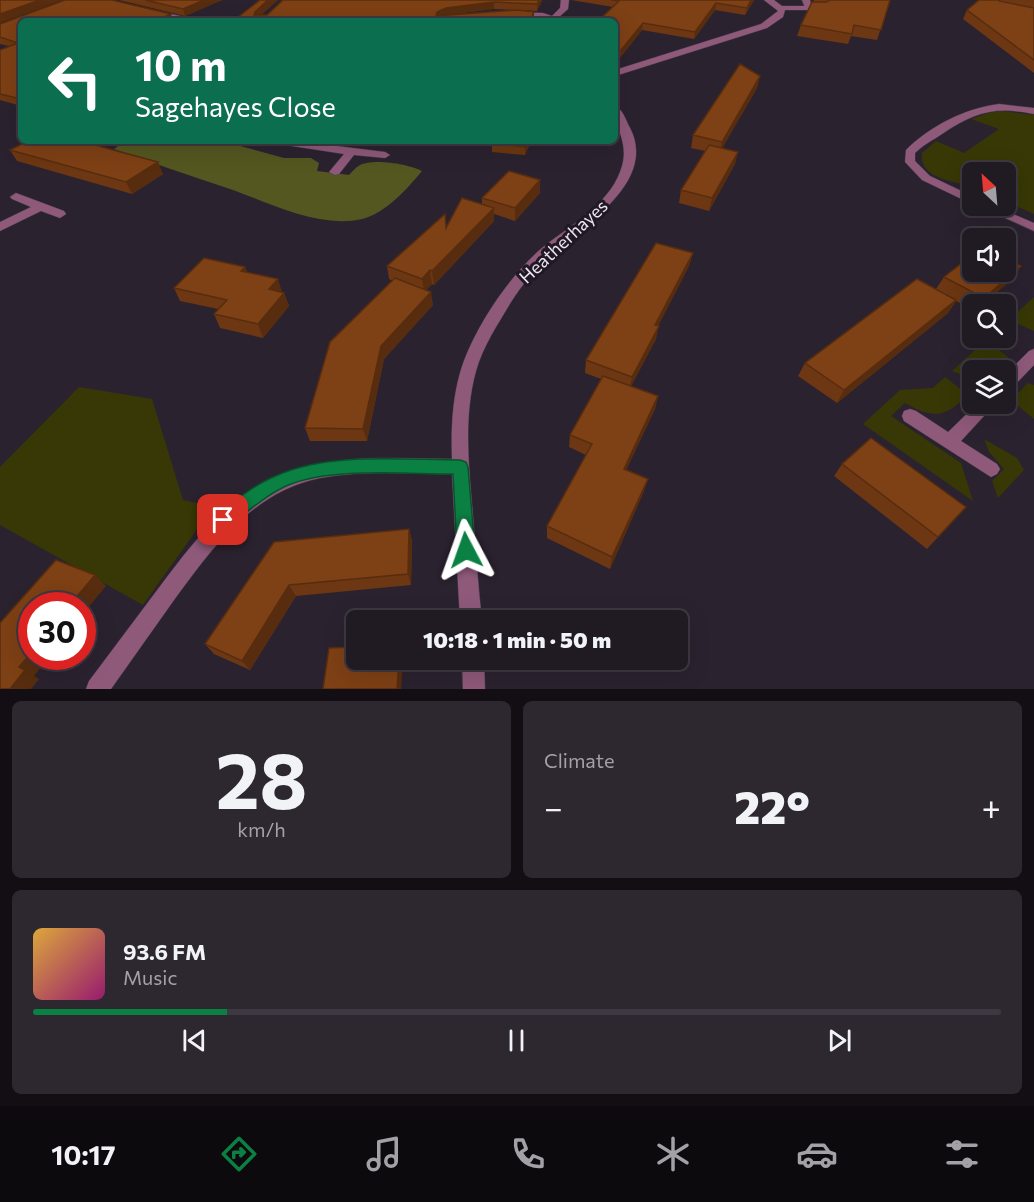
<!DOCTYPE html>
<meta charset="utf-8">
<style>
body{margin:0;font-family:Commissioner,sans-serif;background:#2d2730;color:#f1f3f6;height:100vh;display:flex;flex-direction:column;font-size:22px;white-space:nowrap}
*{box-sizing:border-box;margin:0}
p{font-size:20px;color:#a2a1a6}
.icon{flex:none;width:33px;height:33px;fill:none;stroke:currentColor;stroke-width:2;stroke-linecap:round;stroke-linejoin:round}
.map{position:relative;height:689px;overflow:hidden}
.panel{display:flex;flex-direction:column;gap:12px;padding:12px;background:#120e13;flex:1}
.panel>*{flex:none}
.banner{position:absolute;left:18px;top:18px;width:600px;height:126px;border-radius:9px;box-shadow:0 6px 24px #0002,0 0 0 2px #3d3841;background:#0b6e4f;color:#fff;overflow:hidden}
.needle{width:39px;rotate:334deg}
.fabs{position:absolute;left:962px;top:162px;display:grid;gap:12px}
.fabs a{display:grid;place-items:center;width:54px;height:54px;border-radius:9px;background:#201a23;box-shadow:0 6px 24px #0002,0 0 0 2px #3d3841;font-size:30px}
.speed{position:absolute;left:18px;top:592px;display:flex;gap:12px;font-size:30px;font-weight:700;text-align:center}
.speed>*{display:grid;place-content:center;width:78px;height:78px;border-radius:50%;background:#201a23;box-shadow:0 6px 24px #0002,0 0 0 2px #3d3841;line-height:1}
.speed .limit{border:9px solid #d22;background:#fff;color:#111}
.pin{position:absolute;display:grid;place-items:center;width:51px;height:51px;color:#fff;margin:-26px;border-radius:12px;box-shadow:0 3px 9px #0006}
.me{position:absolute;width:66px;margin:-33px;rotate:356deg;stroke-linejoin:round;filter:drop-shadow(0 0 4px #0008)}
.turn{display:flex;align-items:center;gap:21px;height:126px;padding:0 18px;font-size:27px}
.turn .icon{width:78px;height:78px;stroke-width:2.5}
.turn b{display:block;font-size:42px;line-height:51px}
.big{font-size:45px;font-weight:800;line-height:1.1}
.panel .widget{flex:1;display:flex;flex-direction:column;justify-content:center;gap:9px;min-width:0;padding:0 21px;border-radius:9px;background:#2d2730}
.panel .dial{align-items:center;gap:0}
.dial b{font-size:78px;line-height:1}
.song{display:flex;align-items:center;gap:18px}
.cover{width:72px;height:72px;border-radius:9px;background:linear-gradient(135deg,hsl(40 70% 55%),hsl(320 70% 35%))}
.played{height:6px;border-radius:3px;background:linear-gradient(90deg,#0b8043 20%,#3d3841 20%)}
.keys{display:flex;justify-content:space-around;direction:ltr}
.heat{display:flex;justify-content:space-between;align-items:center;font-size:33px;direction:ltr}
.panel .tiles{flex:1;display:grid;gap:12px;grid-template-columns:1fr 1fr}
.widget:last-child{grid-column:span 2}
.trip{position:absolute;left:346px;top:610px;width:342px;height:60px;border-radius:9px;background:#201a23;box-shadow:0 6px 24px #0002,0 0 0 2px #3d3841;font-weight:800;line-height:60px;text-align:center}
.menu{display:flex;height:96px;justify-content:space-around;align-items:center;background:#0d0a0e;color:#a2a1a6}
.menu .icon{width:42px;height:42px}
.menu .active{color:#0b8043}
.menu b{font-size:27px;color:#f1f3f6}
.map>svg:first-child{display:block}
</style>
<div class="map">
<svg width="1034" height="689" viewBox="0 0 1034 689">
<rect width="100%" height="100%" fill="#2b222f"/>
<path fill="#373805" d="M1002,111l32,4v99l-29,-13v-29h-33v15c-18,-7 -53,-7 -50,-34l14,-12 28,12 35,-24 -28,-10 17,-6z
M1034,297v34l-25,-11z
M986,340l22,17 -14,13h-22v9l-20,-8z
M945,377l23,18c-23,23 -35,24 -63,8l-14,13 70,47 12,38 -110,-77 37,-34 33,-2z
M1028,383l6,2v34l-23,-19z
M79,387l73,12 31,101 30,7 -70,98 -143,-80v-58z
M984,439l33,19 7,12 -26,28 -6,-17 12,-12 -15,-17z"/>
<path fill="#545720" d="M125,141h97l62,17h27l8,5 -2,8 32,4c3,-3 7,-8 11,-10 13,-7 50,-1 62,6 -15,18 -36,42 -60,48 -43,10 -92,-16 -132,-30 -39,-13 -77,-26 -116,-40z"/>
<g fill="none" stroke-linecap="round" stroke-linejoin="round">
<defs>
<path id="lane" d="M802,0h8l2,10h-6z"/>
<path id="street" d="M561,0h8l-1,9 -10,9 4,3 -51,-7 4,-2 28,1 9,3 8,-8z
M764,0h10l8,6h41l4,2 -4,2h-38l-2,7 -16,11 -152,48v-6l146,-46 17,-13z
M153,10l41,9 1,2h-14l-31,-7 -1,-2z
M999,104l35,4v6c-39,-8 -59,-2 -92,20 -9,6 -19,11 -27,19v8l15,15 42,20v8l-50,-24 -17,-18 1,-12c24,-24 60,-42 93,-46z
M615,106c8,3 11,15 15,22 28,54 -48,99 -81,128 -15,14 -27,29 -38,46 -13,22 -28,44 -35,69 -13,47 -7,97 -3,145 3,35 5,70 9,105h-22l-8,-147c-43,0 -89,-4 -132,4 -68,14 -107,69 -146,122 -21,30 -42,59 -63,89h-25l3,-8c23,-31 46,-61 69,-92 45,-60 82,-109 161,-125 43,-9 89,-5 133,-5 -1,-28 0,-58 8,-86 12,-42 49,-97 82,-125 26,-21 66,-43 78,-76 11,-28 -5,-40 -5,-66z
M274,141h22l89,11 5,3 -5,3 -31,-3 -15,19 -4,1 -6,-3 15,-18 -65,-10z
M16,193l48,18 2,3 -6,4 -19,-7 -41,20v-9l31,-15 -19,-8 -2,-2z
M979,206h15l40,17v8z
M1034,349v16l-23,24 -6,2v-16l24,-24z
M977,404h18l-34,37 36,23 3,5 -3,5 -6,3 -87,-56 -2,-5 2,-5 6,-2 6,2 32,21z
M462,660h22l1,29h-22z"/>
</defs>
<use href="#lane" stroke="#463d4a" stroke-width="1"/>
<use href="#street" stroke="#463d4a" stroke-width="1"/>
<use href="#lane" fill="#8f597a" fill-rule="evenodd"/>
<use href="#street" fill="#8f597a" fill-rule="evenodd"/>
</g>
<path fill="#6c3712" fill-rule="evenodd" d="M119,0h103l-37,16z
M278,0l-17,15 281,-15 -5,11 -17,-1 14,2v7l-301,2zM494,9l22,1 -63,4z
M571,0h183l-9,15 -30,-5 -21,29 -52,-9 -22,28 -5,-1v-36l-2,-14z
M814,0h76l-13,40 -26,-4 -3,8 -51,-8 4,-11z
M979,0h55v73l-71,-54 4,-9z
M21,21v85l-21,-6v-50l9,-4 -9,-2v-20z
M760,76l-3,12 -35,60 13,16 -26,47 -30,-8 2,-13 24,-39 -14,-3 2,-13z
M531,141l-6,14 -33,-3v-9z
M10,150l153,24 -31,20 -115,-33z
M540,180v13l-25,28 -21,-7v7l-60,64 -2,-1 -6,6 7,15 -49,54 -17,82h-57l-5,-13 88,-147 -4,-2 -2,-13 95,-62v-6z
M693,253l-4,13 -31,60 -2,13 -25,47 27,10 -3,13 -29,61 18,21 -34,78 -63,-31v-12l39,-71 -17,-8 1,-12 31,-56 -16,-6 1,-13z
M1021,266l-10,14 -28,24h-11v5l-16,-8 -8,12 -111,90 -39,-27 7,-13 131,-74 8,-12z
M245,267l2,5 37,21 5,13 -26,32 -43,-10 -6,-14 4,-5 -38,-8 -6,-13z
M842,464l124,43 -39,42 -93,-73z
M409,529l3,12 -1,44 -115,11 -46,74 -36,-16 -9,-10 69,-102z"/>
<path fill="#582d0f" d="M40,0h23l-63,23v-9z
M204,0h18l-37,16 -2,-7z
M268,0h10l-22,19 -2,-4 1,-3z
M539,0h3l-5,11v-7z
M751,0h3l-9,15 2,-7z
M494,2v7l-48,6 -9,6v-9l9,-4z
M716,3l-1,7 -21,29 1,-7z
M534,12l-1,9h-3z
M171,14l2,7h-18z
M643,23l-1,7 -22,28 1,-8z
M760,76l-3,12 -38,66 3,-12z
M528,141h3l-6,14v-8z
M738,152l-3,12 -26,47 3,-13z
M158,162l5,12 -31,20 -6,-12z
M540,180v13l-25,28v-13z
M494,208v13l-60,64 -2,-14z
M693,253l-4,13 -37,72 3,-13z
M1021,266l-10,14 -28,24h-3l4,-6z
M245,267l5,13 -9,-9z
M430,270l2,14 -8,8 -2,-13z
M278,279l4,13 -13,-3z
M431,292l2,13 -49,54 -17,82 -4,-12 18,-83z
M284,293l5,13 -26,32 -5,-14z
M956,300l-8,13 -111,90 7,-13z
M659,326l-3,13 -27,51 3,-13z
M658,396l-3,13 -34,72 3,-12z
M648,479l-4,12 -34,78 2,-12z
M409,529l3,12 -1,44 -3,-11z
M95,575l11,11 -24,29v-9h-13z
M289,585l7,11 -46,74 -8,-9z
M32,652v5h17l-15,19 5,3 -8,10h-21l9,-22z
M399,660h4l-2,29h-4z"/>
<path fill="#7e4015" stroke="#582d0f" stroke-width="1.5" d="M0,0h40l-40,14z
M65,0h47l59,14 -16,7h-134v78l-21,-5v-44l18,-7 -18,-6v-13z
M145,0h59l-21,9z
M260,0h8l-13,12 -1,3h13l16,-15h256l-2,4 -43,-2 -48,6 -9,4 -1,4 82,-6 16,2 -4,9h-297z
M611,0h140l-4,8 -31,-5 -21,29 -52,-9 -22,27 -6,-1v-28h-17l21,-20z
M830,0h60l-9,30 -27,-5 -2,9 -51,-9 11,-23h14z
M979,0h20v1l35,7v52l-67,-50z
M740,64l20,12 -38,66 -29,-7z
M28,141h52l78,21 -32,20 -116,-32z
M493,141h35l-3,6 -33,-4z
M709,145l29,7 -26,46 -31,-8z
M509,171l31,9 -25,28 -33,-10z
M462,198l32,10 -62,63 -2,-1 -8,9 -35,-13 58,-52 1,14z
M656,243l37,10 -38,72 4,1 -27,51 -46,-17z
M972,255v17h33v-13l16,7 -37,32 -40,-21z
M204,258l41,9 -4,4 37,8 -9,10 15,4 -26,31 -44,-10 13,-14 -53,-12z
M395,278l36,14 -50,54 -18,83 -58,-1 25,-86z
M917,279l39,21 -112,90 -39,-27z
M603,376l55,20 -34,73 24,10 -36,78 -65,-31 45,-82 -22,-9z
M871,438l95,69 -28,30 -96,-73z
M409,529l-1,45 -119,11 -47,76 -37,-17 69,-102z
M56,560l39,15 -26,31h-37v46l-13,15 6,3 -15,19h-10v-66z
M357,647v13h42l-2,29h-74l6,-41z"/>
<path fill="#0b8043" stroke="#07532c" stroke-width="1.5" d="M460,460l6,2 2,5 7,83 -3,6 -6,2 -6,-2 -3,-6 -4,-76c-49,0 -123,-7 -167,12 -21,10 -39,26 -57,40l-6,2 -6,-2 -3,-6 3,-5c19,-15 38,-31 61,-40 53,-23 125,-15 182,-15z"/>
<g text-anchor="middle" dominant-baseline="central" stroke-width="6" stroke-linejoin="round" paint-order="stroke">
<g font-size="18" fill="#ece5ef" stroke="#211825">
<text transform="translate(563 241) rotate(-43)">Heatherhayes</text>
</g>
</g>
</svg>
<div class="fabs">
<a><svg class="needle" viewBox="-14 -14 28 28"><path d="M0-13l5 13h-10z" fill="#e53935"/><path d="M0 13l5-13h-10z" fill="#a2a1a6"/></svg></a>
<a><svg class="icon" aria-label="sound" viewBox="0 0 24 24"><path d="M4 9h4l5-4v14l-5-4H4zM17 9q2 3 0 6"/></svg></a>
<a><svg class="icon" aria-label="search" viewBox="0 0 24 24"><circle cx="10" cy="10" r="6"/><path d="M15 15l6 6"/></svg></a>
<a><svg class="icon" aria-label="layers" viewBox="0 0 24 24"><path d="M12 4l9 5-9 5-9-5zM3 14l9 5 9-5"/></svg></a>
</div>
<div class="speed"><div class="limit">30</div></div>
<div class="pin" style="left:223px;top:520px;background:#d93025"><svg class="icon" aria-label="arrive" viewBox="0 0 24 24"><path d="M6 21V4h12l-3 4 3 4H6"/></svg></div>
<svg class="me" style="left:466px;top:550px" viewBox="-20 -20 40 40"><path d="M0-17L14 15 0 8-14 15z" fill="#0b8043" stroke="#fff" stroke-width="4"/></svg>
<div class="trip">10:18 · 1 min · 50 m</div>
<div class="banner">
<div class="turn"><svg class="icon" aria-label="left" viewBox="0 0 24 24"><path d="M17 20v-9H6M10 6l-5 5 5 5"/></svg><div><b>10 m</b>Sagehayes Close</div></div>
</div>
</div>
<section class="panel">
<div class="tiles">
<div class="widget dial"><b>28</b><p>km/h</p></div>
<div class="widget"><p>Climate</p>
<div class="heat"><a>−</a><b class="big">22°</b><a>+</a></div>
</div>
<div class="widget">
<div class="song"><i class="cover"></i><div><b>93.6 FM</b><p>Music</p></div></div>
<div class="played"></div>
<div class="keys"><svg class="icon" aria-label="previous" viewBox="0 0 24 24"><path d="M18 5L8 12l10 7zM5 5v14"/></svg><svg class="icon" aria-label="pause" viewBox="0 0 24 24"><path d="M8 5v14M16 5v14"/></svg><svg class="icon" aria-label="next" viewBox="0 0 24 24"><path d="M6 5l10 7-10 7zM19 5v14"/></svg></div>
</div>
</div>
</section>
<nav class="menu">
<b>10:17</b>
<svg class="icon active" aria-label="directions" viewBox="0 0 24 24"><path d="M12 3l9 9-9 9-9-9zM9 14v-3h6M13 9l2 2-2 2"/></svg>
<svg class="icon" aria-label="music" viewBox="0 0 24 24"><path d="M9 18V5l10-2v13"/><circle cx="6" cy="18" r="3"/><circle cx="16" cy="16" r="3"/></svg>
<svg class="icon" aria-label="phone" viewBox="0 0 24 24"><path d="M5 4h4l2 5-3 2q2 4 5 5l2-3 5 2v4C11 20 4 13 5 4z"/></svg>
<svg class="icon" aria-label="climate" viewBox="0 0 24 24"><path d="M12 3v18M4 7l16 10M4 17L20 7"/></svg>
<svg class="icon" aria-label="car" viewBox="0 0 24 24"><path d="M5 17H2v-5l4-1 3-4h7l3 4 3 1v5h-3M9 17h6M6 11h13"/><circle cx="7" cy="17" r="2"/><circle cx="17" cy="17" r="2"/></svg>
<svg class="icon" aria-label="filters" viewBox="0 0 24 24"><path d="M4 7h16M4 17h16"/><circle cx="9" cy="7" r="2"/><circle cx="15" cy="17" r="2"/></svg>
</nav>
